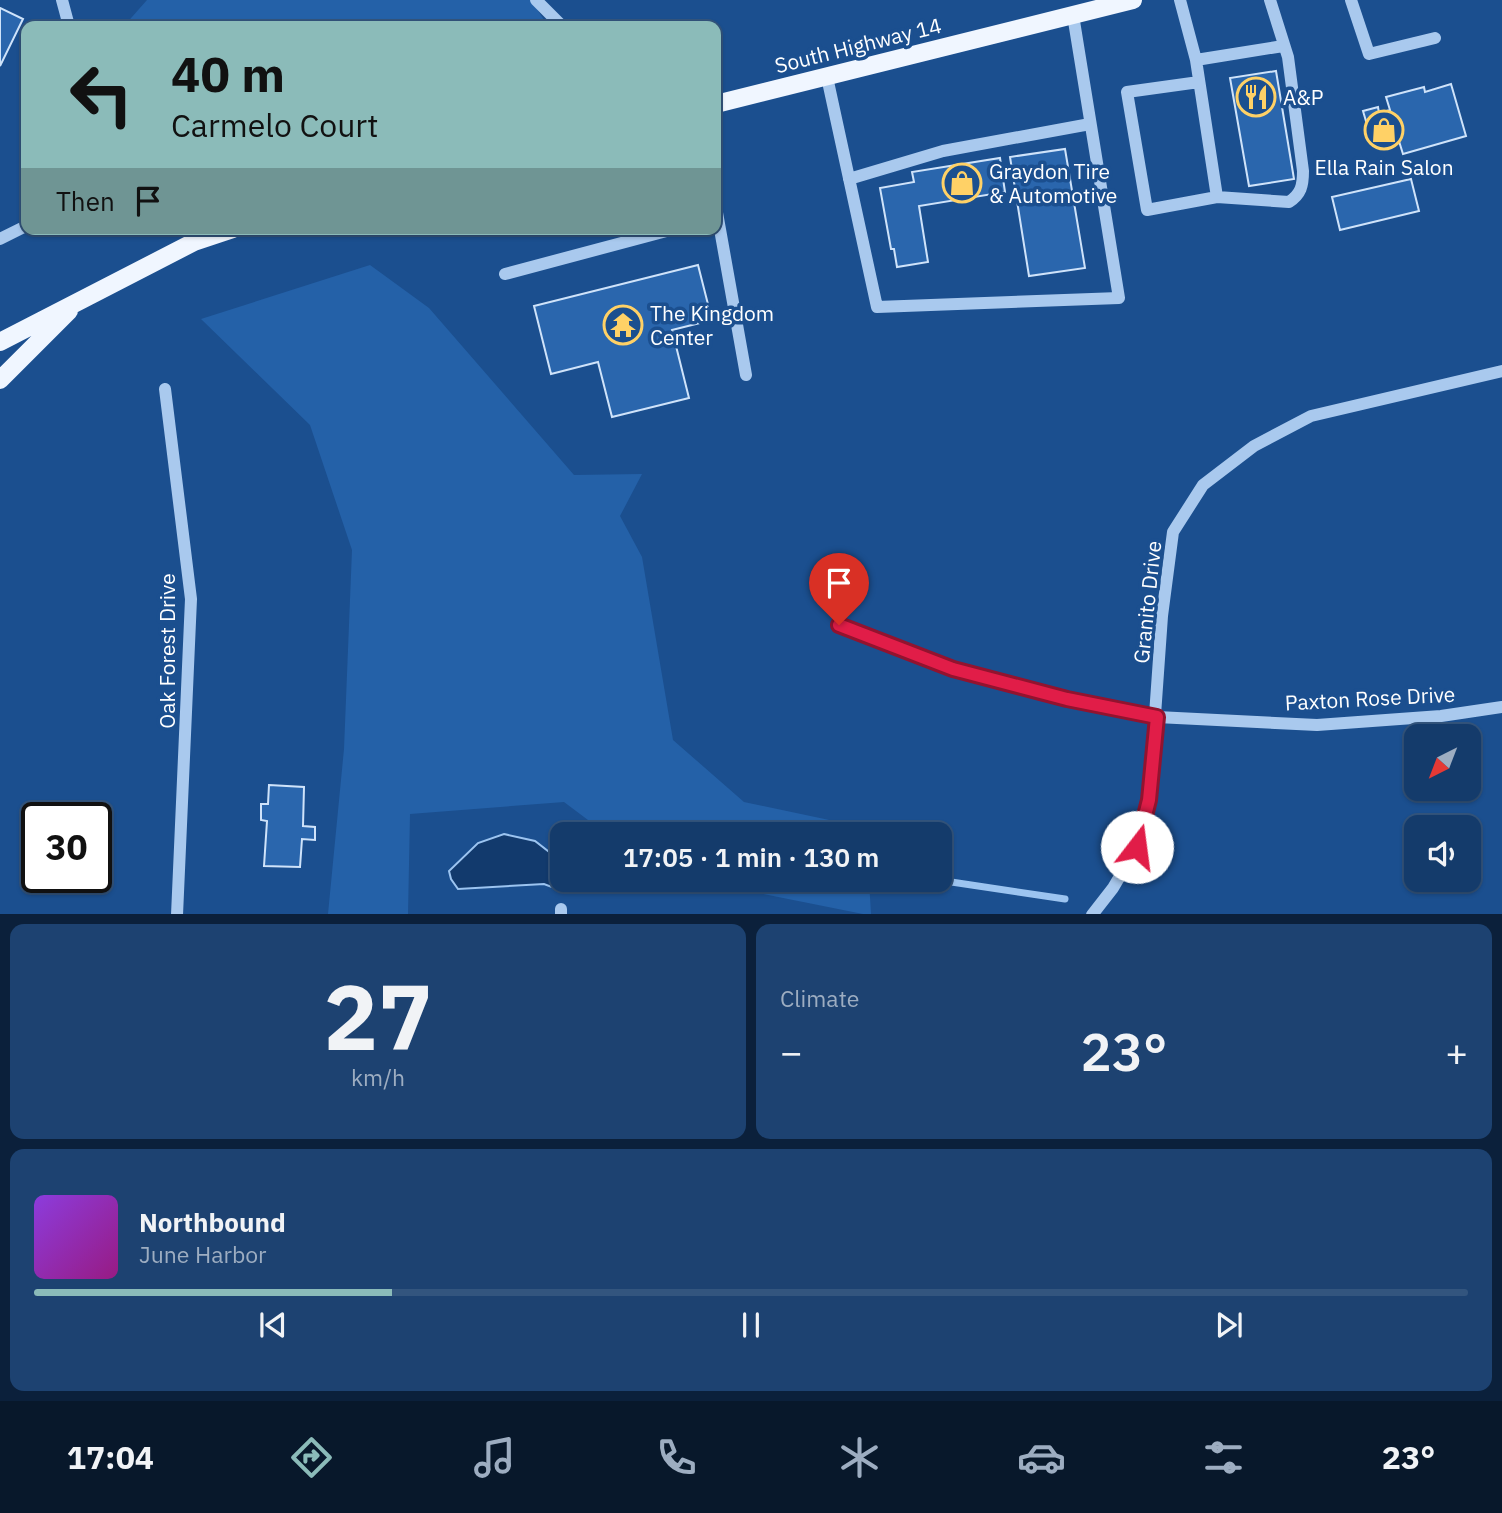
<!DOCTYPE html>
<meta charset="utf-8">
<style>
body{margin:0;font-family:"IBM Plex Sans",sans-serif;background:#1d4271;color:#f1f3f6;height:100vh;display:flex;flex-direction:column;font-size:26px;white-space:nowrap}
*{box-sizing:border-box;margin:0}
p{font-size:23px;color:#9dadc1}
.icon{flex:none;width:38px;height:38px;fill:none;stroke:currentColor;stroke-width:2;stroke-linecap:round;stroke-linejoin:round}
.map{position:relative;height:914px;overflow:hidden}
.panel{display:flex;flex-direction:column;gap:10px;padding:10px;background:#0b203b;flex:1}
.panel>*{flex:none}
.hud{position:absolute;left:21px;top:21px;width:700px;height:214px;border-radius:14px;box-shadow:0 2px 5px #0004,0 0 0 2px #33557e;background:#8bbbb9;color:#111;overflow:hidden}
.needle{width:46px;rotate:222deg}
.controls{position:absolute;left:1404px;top:724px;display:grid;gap:14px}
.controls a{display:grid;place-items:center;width:77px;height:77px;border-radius:14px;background:#143b6b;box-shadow:0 2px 5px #0004,0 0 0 2px #33557e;font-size:35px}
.speed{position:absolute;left:21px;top:802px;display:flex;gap:14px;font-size:35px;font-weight:700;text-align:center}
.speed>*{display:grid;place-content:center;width:91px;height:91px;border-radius:50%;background:#143b6b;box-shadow:0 2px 5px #0004,0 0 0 2px #33557e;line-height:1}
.speed .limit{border:4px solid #111;border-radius:10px;background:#fff;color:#111}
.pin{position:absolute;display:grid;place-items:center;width:60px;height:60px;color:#fff;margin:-72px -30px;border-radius:50% 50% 50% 0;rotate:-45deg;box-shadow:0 0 7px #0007}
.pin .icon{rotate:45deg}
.me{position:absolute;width:77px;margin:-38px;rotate:15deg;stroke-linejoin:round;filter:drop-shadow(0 0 5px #0008)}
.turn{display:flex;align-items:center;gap:24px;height:147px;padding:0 35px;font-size:32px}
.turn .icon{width:91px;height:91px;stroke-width:2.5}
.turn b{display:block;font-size:49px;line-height:60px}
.then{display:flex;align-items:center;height:66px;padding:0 35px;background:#0003;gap:14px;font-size:26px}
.big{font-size:52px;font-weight:600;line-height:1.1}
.panel .widget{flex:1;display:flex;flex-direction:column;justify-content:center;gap:10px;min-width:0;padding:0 24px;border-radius:14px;background:#1d4271}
.panel .dial{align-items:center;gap:0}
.dial b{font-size:91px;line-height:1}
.song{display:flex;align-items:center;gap:21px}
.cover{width:84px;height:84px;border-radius:10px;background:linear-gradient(135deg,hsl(270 70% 55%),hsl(310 70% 35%))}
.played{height:7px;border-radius:4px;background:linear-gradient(90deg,#8bbbb9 25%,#33557e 25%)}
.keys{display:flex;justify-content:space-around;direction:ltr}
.heat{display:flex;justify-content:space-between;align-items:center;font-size:38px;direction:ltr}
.panel .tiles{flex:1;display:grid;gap:10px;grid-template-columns:1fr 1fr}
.widget:last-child{grid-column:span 2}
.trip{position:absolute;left:550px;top:822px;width:402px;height:70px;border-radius:14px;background:#143b6b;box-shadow:0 2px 5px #0004,0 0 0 2px #33557e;font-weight:600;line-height:70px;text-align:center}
.dock{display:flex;height:112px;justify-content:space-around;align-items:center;background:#08182b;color:#9dadc1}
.dock .icon{width:49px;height:49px}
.dock .active{color:#8bbbb9}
.dock b{font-size:32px;color:#f1f3f6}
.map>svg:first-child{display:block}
</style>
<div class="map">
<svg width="1502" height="915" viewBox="0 0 1502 915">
<rect width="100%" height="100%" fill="#1b4f8f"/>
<path fill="#2461a8" d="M147,0h384l17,26h-424z
M370,265l59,43 145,167 68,-1 -22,42 22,41 31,183 71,62 123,26 1,7h-260l-44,-33 -154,12 -2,100h-80l16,-165 8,-199 -42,-125 -109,-106z
M693,880h176l2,34h-8z"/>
<path fill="#123a6d" stroke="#9cc4f0" stroke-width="2" d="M504,834l31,7 27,21v18h7l-4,6 -8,3 -13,-5 -86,5 -7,-10 -2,-8 29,-28z"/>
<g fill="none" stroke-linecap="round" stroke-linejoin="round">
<path stroke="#9cc4f0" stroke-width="7" d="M938,880l127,19"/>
</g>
<path fill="#2a66ad" stroke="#cfe3fa" stroke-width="2" d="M0,8l23,11 -23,47z
M1276,71l18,108 -45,7 -19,-108z
M1451,84l15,52 -63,18 -5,-16 -25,7 -10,-34 15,-4 1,6 11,-3 -4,-13 38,-10 1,5z
M1065,149l20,119 -56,8 -19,-119z
M1000,158l5,34 -86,14 9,56 -31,5 -3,-18h-3l-11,-61 34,-6 -2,-10z
M1411,179l8,32 -79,19 -8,-33z
M698,265l14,55 -40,10 17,68 -77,19 -14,-55 -47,12 -17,-68z
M269,785l35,2 -1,39 12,1v13l-13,-1 -2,28 -36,-1 3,-45 -6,-1v-16h7z"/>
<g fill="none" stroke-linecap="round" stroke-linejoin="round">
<path stroke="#a9c9ee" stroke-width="12" d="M62,0l7,26
M536,0l26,26
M1180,0l16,60 21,137 -70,13 -20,-118 72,-10
M1351,0l18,54 66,-16
M1196,60l87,-14
M827,77l50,230 242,-9 -46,-283
M849,179l94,-28 147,-27
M1217,197l72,5c12,-8 14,-16 14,-31l-15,-114 -18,-57
M716,207l30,168
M0,239l26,-13
M505,274l169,-45
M165,389l26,210 -14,316
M839,626l114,43 114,30 90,18 160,8 124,-9 61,-9
M561,909v6
M1092,915l21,-27 24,-41 12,-47 13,-184 11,-84 30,-47 51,-39 57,-30 191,-45"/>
<path stroke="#f0f6ff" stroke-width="18" d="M716,104l417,-104
M0,342l194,-100 39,-13
M0,380l69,-69"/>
</g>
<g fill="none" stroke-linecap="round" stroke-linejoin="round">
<defs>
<path id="route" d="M839,625l114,44 114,30 90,18 -8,83 -12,47"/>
</defs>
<use href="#route" stroke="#92132f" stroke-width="18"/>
<use href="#route" stroke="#e11d48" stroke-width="12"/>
</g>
<defs>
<symbol id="restaurant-ring" viewBox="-11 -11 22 22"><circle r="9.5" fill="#1b4f8f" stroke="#ffd166" stroke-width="1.5"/><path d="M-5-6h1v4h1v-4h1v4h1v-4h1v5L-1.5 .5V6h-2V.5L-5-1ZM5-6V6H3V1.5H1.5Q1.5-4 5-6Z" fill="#ffd166"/></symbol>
<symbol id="shop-ring" viewBox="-11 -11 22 22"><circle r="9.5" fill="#1b4f8f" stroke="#ffd166" stroke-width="1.5"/><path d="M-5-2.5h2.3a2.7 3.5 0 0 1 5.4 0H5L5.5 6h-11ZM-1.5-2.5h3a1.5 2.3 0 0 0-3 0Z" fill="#ffd166"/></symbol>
<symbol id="temple-ring" viewBox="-11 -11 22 22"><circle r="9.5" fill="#1b4f8f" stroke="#ffd166" stroke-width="1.5"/><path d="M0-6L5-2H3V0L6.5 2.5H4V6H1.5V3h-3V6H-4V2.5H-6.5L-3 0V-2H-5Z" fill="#ffd166"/></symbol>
</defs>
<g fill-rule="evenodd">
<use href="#restaurant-ring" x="1234" y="75" width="44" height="44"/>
<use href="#shop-ring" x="1362" y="108" width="44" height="44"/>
<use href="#shop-ring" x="940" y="161" width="44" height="44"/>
<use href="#temple-ring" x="601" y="303" width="44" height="44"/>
</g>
<g text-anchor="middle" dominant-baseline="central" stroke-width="7" stroke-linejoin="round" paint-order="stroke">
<g font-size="21" fill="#fff" stroke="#1b4f8f">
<text transform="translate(858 45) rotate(-14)">South Highway 14</text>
<text transform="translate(1147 602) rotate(-84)">Granito Drive</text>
<text transform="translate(167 651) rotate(-90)">Oak Forest Drive</text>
<text transform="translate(1370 698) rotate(-3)">Paxton Rose Drive</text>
</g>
<g font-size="21" fill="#fff" stroke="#1b4f8f" text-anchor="start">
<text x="1283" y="97">A&amp;P</text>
<text x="1384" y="167" text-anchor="middle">Ella Rain Salon</text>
<text x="989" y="171">Graydon Tire<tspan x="989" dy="24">&amp; Automotive</tspan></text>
<text x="650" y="313">The Kingdom<tspan x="650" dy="24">Center</tspan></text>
</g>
</g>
</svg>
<div class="controls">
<a><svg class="needle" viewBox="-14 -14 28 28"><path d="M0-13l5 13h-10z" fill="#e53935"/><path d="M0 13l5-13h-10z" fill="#9dadc1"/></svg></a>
<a><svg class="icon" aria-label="sound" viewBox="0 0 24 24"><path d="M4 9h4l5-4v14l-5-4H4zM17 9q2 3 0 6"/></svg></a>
</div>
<div class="speed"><div class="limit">30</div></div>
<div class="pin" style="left:839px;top:625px;background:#d93025"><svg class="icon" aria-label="arrive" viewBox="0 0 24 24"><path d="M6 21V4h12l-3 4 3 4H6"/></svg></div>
<svg class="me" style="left:1137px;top:847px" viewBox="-20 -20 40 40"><circle r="19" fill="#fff"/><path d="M0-13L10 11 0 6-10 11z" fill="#e11d48"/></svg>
<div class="trip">17:05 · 1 min · 130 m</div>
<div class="hud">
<div class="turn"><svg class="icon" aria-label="left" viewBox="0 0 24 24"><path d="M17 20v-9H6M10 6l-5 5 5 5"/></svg><div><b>40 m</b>Carmelo Court</div></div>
<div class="then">Then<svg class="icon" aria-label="arrive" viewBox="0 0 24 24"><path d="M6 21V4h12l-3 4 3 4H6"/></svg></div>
</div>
</div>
<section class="panel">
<div class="tiles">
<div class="widget dial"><b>27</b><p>km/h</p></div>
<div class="widget"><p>Climate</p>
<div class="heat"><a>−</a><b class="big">23°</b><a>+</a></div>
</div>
<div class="widget">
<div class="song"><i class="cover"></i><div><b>Northbound</b><p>June Harbor</p></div></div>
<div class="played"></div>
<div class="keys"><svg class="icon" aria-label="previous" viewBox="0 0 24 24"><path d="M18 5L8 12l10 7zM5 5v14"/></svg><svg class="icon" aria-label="pause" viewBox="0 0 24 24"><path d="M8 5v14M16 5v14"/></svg><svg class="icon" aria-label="next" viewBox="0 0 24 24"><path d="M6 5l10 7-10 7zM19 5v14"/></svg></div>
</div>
</div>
</section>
<nav class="dock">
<b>17:04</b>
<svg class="icon active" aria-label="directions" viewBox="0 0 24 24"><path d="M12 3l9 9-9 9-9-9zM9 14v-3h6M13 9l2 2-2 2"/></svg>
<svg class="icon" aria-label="music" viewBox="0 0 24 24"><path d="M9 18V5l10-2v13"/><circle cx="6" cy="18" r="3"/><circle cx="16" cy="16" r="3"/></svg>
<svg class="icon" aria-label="phone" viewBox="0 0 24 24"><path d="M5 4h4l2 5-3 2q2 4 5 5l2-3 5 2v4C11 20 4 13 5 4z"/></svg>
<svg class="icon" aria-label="climate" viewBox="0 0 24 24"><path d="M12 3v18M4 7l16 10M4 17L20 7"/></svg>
<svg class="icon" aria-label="car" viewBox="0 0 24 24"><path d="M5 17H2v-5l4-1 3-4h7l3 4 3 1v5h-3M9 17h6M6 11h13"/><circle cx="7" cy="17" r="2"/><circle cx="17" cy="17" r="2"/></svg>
<svg class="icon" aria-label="filters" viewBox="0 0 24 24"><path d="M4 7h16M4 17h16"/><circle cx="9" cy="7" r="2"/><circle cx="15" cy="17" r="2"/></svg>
<b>23°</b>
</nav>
